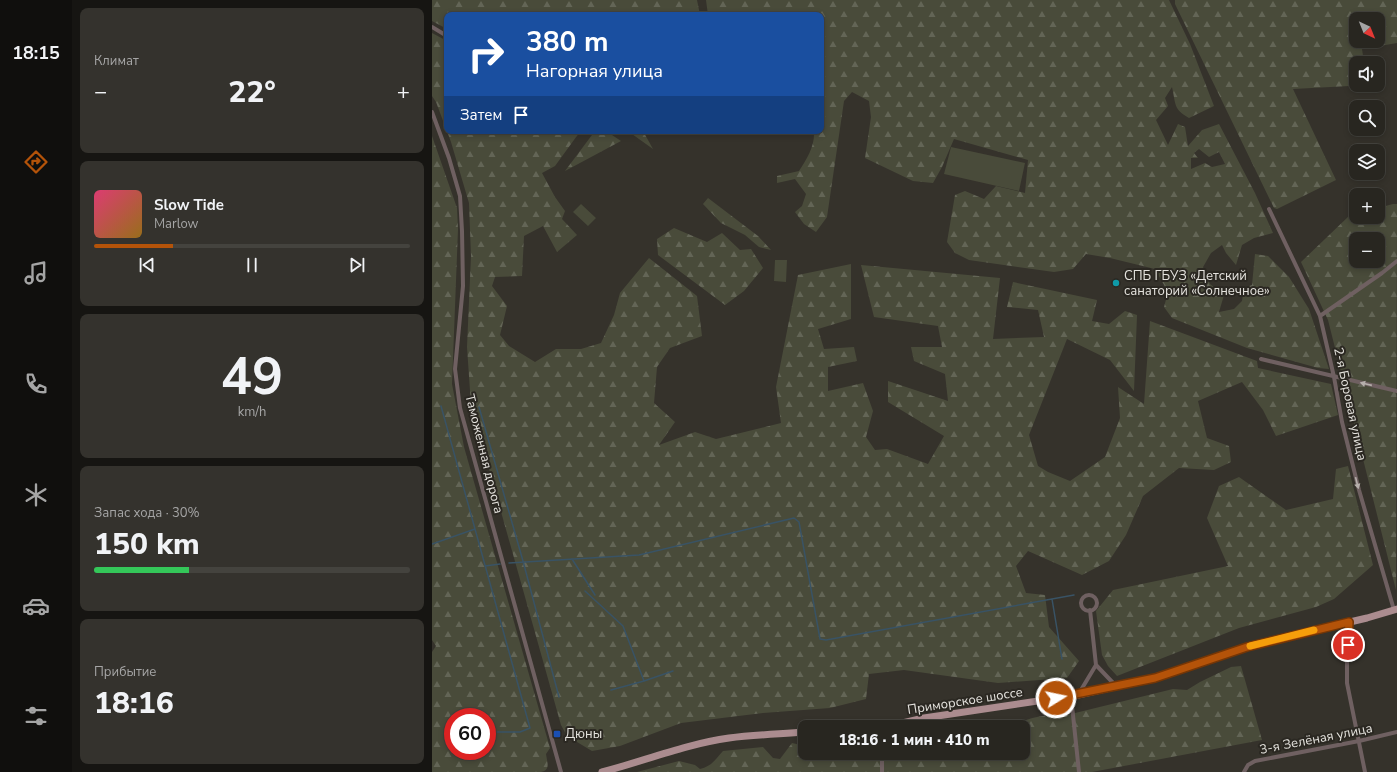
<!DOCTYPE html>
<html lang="ru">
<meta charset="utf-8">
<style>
body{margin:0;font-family:"Nunito Sans",sans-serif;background:#34322d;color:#f1f3f6;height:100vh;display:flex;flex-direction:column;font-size:15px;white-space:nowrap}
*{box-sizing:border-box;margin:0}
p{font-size:13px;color:#a5a5a5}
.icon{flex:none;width:22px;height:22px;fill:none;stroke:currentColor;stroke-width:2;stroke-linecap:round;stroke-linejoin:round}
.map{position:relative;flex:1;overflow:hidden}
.sheet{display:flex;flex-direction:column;gap:8px;padding:8px;background:#161512;width:360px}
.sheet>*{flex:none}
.guide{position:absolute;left:12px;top:12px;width:380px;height:122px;border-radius:8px;box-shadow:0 2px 6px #0003,0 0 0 1px #44433e;background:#1a4fa0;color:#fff;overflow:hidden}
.needle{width:26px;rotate:137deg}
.controls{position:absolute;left:917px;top:12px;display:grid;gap:8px}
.controls a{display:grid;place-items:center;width:36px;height:36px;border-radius:8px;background:#282620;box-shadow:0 2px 6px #0003,0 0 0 1px #44433e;font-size:20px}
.speed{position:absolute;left:12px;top:708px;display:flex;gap:8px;font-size:20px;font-weight:700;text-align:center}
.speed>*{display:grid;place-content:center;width:52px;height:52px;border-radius:50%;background:#282620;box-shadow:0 2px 6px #0003,0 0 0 1px #44433e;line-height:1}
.speed .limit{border:6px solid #d22;background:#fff;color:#111}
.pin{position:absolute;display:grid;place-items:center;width:34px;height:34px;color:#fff;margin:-17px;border:2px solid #fff;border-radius:50%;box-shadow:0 1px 4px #0007}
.me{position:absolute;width:44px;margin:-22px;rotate:80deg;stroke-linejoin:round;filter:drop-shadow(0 0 3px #0008)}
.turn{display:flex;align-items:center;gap:14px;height:84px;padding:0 16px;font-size:18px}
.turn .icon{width:52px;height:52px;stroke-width:2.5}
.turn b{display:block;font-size:28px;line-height:34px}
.then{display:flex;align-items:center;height:38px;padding:0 16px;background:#0003;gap:8px;font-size:15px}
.big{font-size:30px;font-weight:800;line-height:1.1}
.sheet .card{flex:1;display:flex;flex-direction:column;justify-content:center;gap:6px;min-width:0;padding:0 14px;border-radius:8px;background:#34322d}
.sheet .dial{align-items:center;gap:0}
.dial b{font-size:52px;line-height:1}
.song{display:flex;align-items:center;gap:12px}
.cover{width:48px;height:48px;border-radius:6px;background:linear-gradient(135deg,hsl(340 70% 55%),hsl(40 70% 35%))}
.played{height:4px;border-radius:2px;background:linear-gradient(90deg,#b45309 25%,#44433e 25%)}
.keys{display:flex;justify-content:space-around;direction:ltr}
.heat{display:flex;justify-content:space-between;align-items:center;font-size:22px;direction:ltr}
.charge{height:6px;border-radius:3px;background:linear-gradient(90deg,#34c759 30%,#44433e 0)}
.trip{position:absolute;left:366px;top:720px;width:232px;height:40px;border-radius:8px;background:#282620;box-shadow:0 2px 6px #0003,0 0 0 1px #44433e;font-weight:800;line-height:40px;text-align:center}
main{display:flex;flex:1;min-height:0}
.tab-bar{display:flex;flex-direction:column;width:72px;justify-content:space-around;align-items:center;background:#100f0d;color:#a5a5a5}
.tab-bar .icon{width:28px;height:28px}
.tab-bar .active{color:#b45309}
.tab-bar b{font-size:18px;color:#f1f3f6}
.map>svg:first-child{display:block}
</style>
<main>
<nav class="tab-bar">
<b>18:15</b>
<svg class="icon active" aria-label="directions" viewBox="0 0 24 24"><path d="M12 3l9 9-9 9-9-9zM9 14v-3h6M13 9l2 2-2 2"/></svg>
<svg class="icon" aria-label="music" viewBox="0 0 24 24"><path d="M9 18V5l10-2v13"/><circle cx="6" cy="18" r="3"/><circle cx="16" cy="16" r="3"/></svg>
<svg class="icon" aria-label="phone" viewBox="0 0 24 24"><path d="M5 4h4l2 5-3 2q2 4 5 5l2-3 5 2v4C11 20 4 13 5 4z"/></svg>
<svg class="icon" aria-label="climate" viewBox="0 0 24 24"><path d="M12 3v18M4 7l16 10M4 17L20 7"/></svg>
<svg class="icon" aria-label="car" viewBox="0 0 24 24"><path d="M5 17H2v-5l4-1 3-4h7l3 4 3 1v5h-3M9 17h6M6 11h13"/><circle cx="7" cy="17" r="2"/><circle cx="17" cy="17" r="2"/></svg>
<svg class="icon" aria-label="filters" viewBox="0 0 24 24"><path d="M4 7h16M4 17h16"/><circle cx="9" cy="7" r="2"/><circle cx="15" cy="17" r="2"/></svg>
</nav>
<section class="sheet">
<div class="card"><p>Климат</p>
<div class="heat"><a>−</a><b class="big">22°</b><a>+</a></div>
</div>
<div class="card">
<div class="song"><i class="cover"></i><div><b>Slow Tide</b><p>Marlow</p></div></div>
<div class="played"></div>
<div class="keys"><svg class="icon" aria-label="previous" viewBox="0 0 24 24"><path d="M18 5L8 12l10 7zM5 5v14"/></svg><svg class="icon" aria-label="pause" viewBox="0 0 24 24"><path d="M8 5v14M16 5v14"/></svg><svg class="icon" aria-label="next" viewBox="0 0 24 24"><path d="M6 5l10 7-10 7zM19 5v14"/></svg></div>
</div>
<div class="card dial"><b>49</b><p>km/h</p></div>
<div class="card"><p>Запас хода · 30%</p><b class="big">150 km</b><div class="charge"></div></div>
<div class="card"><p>Прибытие</p><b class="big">18:16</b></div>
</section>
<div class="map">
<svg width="965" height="772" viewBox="0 0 965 772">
<defs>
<pattern id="forest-firs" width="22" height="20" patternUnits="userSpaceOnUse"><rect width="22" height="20" fill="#494b3a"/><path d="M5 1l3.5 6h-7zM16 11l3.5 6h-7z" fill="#636556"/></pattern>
</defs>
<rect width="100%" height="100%" fill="#35322b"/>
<path fill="url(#forest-firs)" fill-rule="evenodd" d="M0,0h265l3,15h-253v14l-15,-8z
M274,0h463l21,44 24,62 -25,12c-16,-9 -13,-14 -17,-31l-7,11 3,8 -12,14 12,25 10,-21 7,3 3,19 14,-16 17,-6 36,69 18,40 -19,5 -12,7 -6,20 -10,-12 -4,-8 -11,8 -8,14 7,17 14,11 -5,17 15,-3 8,-8 2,-13 8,-3 3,-31 13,2 21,21 20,32 20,60 -11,-1 -71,-20 -75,-30 -8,-11 4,-15 -13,-23 -45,-11 -24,-4 -13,15 -19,3 -85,-12 -14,-7 -8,-11 8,-47 10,-4 19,8 12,-13 29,7 3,-33 -74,-21 -12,28 -9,16 -20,-2 -48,-23 6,-41 -2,-16 -17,-9 -8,9 -17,116 -11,15 -12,-8 -9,-12 7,-6 4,-12 -11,-15 -18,4v-7l22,-5c8,-12 16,-25 15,-40h7v-116h-113zM767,149l10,8 10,-5 6,12 -13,3 -7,-4 -14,6v-11h7l-4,-5z
M743,0h222v43l-35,6 2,14h-8v22h12l-75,4 43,91 -59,29 -3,-1 -99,-204zM924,19h22v22h-22z
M0,33l15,8v90h131l1,2 -24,33 -13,7 13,24 10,14 -3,8 15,16 -20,17 -14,-26 -19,10 -2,40 -27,1 -3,9 15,20 -7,29 9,11 26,16 21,-13h25l20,-6 13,-28 6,-22 29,-35 48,38 5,40 -32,12 -13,19 -3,36 21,19 -16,23 36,-13 21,7 65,-16 -5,-36 22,-112 53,-11v55l-33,10 6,20 30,-2 3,14 -29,6v24l35,-8 10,28 -7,26 9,13 12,-1 41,15 16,-28 -56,-34v-21l60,20 -3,-27 -31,-13 -3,-14h31l-4,-21 -64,-9 -13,-52 139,13 -7,61 51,-2 -6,-27 -31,-3 6,-25 84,18 -5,21 17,3 16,-13 12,4 -3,76 -24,-31 -43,-21 -38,96 9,31 10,6 22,9 35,-24 15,-39 -2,-31 26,17 6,-83 107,40 1,7 73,16 7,31 -62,21 -13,-26 -21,-28 -44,19 9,37 22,8 2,16 -17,8 -35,-2 -36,28 -17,39 -17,26 -27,14 -54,-24 -12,15 10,27 19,2 4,32 30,34 -12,17 -69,5 -94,-13 -35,4 -3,25 -36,9 -67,5 -82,10 -61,23 -28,5 -25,-15 -6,-11 -90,-320 -4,-58 4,-91 -2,-53 -18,-61 -15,-40 -4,-6z
M163,131h11l15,10 -56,30z
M198,131h13l10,18 -21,-15z
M0,136l25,72 1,21 -6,155 12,63 86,301 -4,6c1,8 5,16 -5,18h-109v-120l4,-6 -4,-6zM21,717h34v34h-34z
M276,198l50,38 13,14 -12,-3 -14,-12 -24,-12 -18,-19z
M961,204h4l-1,386 -68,-270 -27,-58 48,-46 7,-2v3h22v-9zM924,239h22v22h-22z
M242,228l33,14 15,-9 18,17 11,-1 12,19 -19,23 -19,14 -67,-50 -1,-16z
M916,466l25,99 -39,34 -18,8 -77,21 -122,48 -9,-10 -6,-11 -6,-44 17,-21 115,-24 -21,-48 12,-32 20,-9 47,33 47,-11 3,-30z
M809,666l21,74 -170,32h-455l42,-11 16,4 5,4c12,-3 15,-9 23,-18l40,-4 10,11 7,1 12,-16 13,3v7h218v-26h-3l1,-5c16,-7 29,-7 46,-7l106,-26 14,1 13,-8 31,-15z"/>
<path fill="#494b3a" d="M519,147l74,16 -6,28 -75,-17z
M149,204l15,14 -8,8 -15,-14z
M343,260h12l-1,22 -12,-1z"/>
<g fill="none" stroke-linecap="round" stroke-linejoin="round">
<path stroke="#395365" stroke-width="1.5" d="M9,406l89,322 -10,4h-33
M47,407l44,154 36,136
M0,544l43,-15
M140,559l23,36
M77,563l130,-8 155,-37 5,4 21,117 6,1 248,-45
M53,566l15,-2
M153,591l38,35 21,55 29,-10
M620,599l10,60
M179,690l33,-9"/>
<path stroke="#6f6061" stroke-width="4" d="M0,27l15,9
M0,112l17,46 11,38 2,35 1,55 -8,83 5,39 101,364
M837,209l51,107 14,61 8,45 17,68 35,120
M888,316l62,-43 15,-12
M829,359l136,32
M649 603a8 8 0 1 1 16 0a8 8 0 1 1-16 0Z
M658,610l6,55 20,21
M917,622l-2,34v27l18,89
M646,695l18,-30
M639,696l8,76
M450,753v19
M812,772l4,-7 7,-4 104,-20 38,-9"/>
<path stroke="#ab8c8f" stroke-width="7" d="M453,727l39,-9 154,-23 77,-17 92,-31 26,-7 94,-22 30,-9
M170,772c42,-11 84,-28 127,-34 25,-3 51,-4 76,-6"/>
</g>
<defs><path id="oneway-solid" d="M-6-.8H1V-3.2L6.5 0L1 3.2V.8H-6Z"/></defs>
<g fill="#b6afac">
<use href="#oneway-solid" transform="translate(934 384) rotate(-167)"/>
<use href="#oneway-solid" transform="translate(925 483) rotate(76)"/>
</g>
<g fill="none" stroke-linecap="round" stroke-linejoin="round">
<defs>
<path id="route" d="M624,698l99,-20 92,-31 102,-25 -1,23"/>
</defs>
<use href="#route" stroke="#753606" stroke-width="10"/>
<use href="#route" stroke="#b45309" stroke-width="7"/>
<path stroke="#f59e0b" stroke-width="7" d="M818,646l64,-16"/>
</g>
<circle fill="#0f9aa8" stroke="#2b2822" stroke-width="1.5" cx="684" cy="283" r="4"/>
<rect fill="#1a4fb4" stroke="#2b2822" stroke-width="1.5" x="121" y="730" width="8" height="8" rx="2"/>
<g text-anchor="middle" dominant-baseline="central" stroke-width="4" stroke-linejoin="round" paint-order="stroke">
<g font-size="13" fill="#e5e3de" stroke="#2b2822" text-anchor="start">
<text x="692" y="276">СПБ ГБУЗ «Детский<tspan x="692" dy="15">санаторий «Солнечное»</tspan></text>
<text x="133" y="734">Дюны</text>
</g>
<g font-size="13" fill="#e5e3de" stroke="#2b2822">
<text transform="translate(918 404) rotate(78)">2-я Боровая улица</text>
<text transform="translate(52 454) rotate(76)">Таможенная дорога</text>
<text transform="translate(533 701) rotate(-9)">Приморское шоссе</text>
<text transform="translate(884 739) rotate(-11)">3-я Зелёная улица</text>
</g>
</g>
</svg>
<div class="controls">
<a><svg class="needle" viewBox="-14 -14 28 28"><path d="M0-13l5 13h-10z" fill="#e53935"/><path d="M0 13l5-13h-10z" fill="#a5a5a5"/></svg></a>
<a><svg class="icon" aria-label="sound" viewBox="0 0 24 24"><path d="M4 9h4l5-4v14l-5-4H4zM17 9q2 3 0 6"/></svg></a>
<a><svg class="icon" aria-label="search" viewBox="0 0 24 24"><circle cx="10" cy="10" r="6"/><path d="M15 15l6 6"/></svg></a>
<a><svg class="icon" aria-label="layers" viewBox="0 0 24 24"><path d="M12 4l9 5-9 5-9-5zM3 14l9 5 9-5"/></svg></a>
<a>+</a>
<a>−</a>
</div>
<div class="speed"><div class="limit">60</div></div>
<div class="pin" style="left:916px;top:645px;background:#d93025"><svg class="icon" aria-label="arrive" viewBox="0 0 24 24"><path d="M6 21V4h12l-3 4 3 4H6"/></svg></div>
<svg class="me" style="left:624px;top:698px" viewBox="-20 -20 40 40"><circle r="17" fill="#b45309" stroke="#fff" stroke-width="3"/><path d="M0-11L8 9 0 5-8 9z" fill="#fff"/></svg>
<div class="trip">18:16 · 1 мин · 410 m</div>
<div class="guide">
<div class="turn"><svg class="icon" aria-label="right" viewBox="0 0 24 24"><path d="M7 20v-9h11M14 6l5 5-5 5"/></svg><div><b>380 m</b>Нагорная улица</div></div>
<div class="then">Затем<svg class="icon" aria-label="arrive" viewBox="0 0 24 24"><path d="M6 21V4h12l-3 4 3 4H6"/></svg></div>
</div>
</div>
</main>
